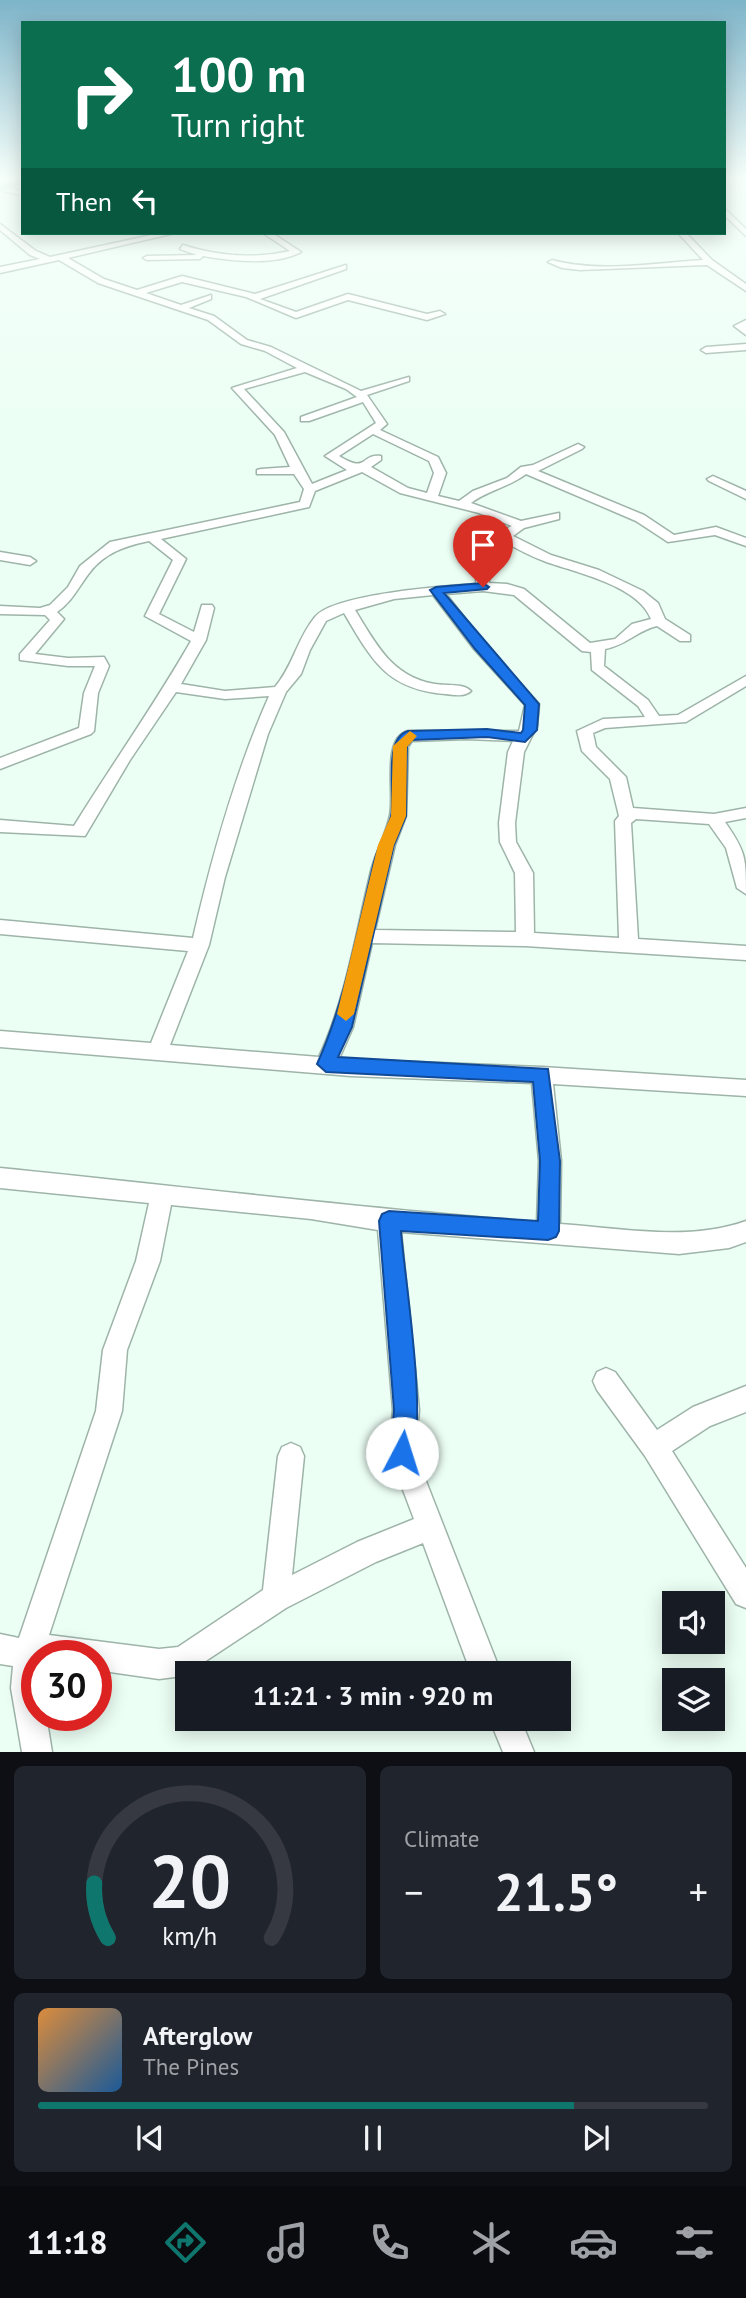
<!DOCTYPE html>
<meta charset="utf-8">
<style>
body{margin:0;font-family:"PT Sans",sans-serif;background:#20242c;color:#f1f3f6;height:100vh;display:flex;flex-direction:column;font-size:26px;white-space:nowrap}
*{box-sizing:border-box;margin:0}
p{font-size:23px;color:#9ea1a6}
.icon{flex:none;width:38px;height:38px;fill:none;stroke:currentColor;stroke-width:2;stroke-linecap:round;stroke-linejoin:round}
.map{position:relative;height:1752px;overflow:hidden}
.details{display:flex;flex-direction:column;gap:14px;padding:14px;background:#0d0f14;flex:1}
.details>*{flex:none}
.guide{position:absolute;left:21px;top:21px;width:705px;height:214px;border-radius:0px;box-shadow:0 4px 18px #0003;background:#0b6e4f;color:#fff;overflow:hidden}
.fabs{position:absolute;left:662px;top:1591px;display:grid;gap:14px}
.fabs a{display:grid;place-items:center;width:63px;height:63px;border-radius:0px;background:#171b24;box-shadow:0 4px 18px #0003;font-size:35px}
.speed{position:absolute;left:21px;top:1640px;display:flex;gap:14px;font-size:35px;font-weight:700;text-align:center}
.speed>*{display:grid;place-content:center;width:91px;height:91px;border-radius:50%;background:#171b24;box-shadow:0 4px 18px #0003;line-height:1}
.speed .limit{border:10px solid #d22;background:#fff;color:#111}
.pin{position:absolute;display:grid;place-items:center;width:60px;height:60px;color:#fff;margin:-72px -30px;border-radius:50% 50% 50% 0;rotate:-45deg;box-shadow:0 0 7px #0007}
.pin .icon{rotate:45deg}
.me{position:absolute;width:77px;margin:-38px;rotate:5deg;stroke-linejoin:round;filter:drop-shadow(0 0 5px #0008)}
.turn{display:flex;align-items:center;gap:24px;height:147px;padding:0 35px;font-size:32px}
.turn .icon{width:91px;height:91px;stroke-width:2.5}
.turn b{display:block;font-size:49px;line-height:60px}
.then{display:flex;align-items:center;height:66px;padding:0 35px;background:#0003;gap:14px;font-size:26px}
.big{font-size:52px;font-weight:700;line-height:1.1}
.details .card{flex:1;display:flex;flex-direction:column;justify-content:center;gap:10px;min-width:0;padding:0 24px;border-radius:10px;background:#20242c}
.details .dial{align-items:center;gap:0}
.dial svg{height:182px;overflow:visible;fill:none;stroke:#363941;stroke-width:7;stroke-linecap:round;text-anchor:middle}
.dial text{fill:#f1f3f6;stroke:none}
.song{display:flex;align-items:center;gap:21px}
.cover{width:84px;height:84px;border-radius:10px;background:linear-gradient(135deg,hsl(30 70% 55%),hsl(210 70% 35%))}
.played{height:7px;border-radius:4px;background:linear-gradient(90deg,#0f766e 80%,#363941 80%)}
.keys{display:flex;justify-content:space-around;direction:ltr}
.heat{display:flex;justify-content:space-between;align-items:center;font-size:38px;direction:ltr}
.details .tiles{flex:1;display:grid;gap:14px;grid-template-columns:1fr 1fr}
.card:last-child{grid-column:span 2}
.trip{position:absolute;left:175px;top:1661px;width:396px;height:70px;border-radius:0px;background:#171b24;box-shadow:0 4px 18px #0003;font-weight:700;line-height:70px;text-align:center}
.tabs{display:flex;height:112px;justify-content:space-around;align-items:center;background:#090b0e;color:#9ea1a6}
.tabs .icon{width:49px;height:49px}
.tabs .current{color:#0f766e}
.tabs b{font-size:32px;color:#f1f3f6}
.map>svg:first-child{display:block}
</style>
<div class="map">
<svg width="746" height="1752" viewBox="0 0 746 1752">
<rect width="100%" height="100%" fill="#ecfff5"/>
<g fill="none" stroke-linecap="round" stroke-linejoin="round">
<defs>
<path id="minor" d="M1,187l22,4v4l-23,-4z
M724,208l22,21v7l-22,-21z
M0,224l36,27 14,6 111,-24h14l-107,25 36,21 33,11 45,-14 73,18 91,-29v4l-86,30 36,13 52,-18 79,20 13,-3 5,3 -18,6 -79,-20 -52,18 -50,-21 -64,-15 -36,11 35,12 30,-10v4l-22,9 25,8 33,24 24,7 90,44 48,-14v4l-42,14 20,29 -7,6 58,27 8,16 -8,23 21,5 14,-10 34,-13 14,-11 12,-2 45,-21 6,3 -2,2 -44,22 106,44 30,20 42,-8 30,11v8l-31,-11 -47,7 -32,-21 -110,-47c-17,13 -38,16 -55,29l50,18 38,-8v6l-35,9 -11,8 38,19 48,15 44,21 15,12 7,16 25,16v6h-10l-23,-15c-21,5 -30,19 -52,23l-1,17 44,34 11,16 19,-1 68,-39v10l-60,36 -81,6 -12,5 3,14 30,30 7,31 81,6 32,-6v10l-21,4c21,30 21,36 21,72l-9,-6 -11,-40 -17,-24 -73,-5 -5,4 7,116 108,7v14l-221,-14 -153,-3 -19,84 -14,32 203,8 204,13v16l-193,-12 8,77 -1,63c60,4 128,18 186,-3v21l-17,6 -50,6 -278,-22 18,178 -4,43 86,220h-30l-48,-130 -47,19 -90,46 -103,68 -24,3 -63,-9v-14h-59v59h9l6,37h-30l-11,-64 2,-22 -13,-2v-30l19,4 77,-227 7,-61 33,-89 13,-58 -149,-15v-20c179,18 358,40 537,54l2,-61 -7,-78 -181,-7 -351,-29v-16l151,12 37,-92 -188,-17v-14l193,18c19,-82 42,-165 76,-242l-44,3 -49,-7 -46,68 -45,76 -85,-4v-12l74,6c39,-63 81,-122 117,-185l-46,-25 28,-56 -24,-19c-24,5 -44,12 -59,31 -11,14 -18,30 -33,40l7,7 -29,35 33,4 36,-1 5,9 -11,27 -4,38 -3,3 -91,35v-11l79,-30 5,-35 11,-27h-27l-48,-6v-6l30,-34 -5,-5 -45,-1v-8l40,2 10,-3 18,-18 12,-21 30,-24 190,-40 4,-13 -10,-15h-37v-4l4,-1 29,-2 -15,-32 -43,-47 65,-20 -32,-17 -24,-7 -33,-24 -110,-37 -39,-23 -59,13v-6l40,-8 -10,-4 -30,-25zM305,372l41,17 11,8 -56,20v4h8l54,-19 13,21 -51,33 22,14 -35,14 -28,-52 -40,-43zM373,434l56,27 5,12 -7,20 -19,-5 -37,-21 10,-7v-4c-22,-2 -12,18 -42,0zM362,472l38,21 79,20 33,13 -26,12 -9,24 -1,22c-31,2 -143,10 -161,33 -18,22 -22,49 -40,70l-50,4 -44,-7 25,-44 8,-32 -2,-3h-10l-8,27 -35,-18 27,-55 -25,-20 148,-32 6,-16zM497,540h3c15,7 29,16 44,21 32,12 94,24 107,58l-19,5 -17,15 -25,4 -66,-54 -17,-5 -18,-1 1,-21zM483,591l31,4 68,56 9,1 1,18 46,36 7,11 -42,2 -26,12 5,20 28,28 9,37 -4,5 4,117 -85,-5 -1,-60 -17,-31 -1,-19 9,-71 13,-26 2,-22 -55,-61 -38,-49zM433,595l41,54 51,56 -6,26h-111c-27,7 -13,62 -18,84 -4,19 -14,37 -19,56 -15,62 -25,128 -52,186l-149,-12 39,-100 16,-68 43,-143 18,-42 15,-18 9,-24 16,-29 18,-8c28,47 42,76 101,81 10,1 19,3 26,-3 -8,-8 -24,-5 -36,-7 -43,-7 -59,-40 -80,-74l39,-11zM466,739l47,2 -5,11 -9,71 1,19 15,31 1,59 -141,-2 20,-85 11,-29 2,-69 4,-6zM171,1205l140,14 67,11 15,180 -4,43 25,66 -57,23 -65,33 12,-119 -4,-9 -9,-4 -9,4 -4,9 -15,134 -85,57 -19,2 -110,-14 73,-224 5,-61 33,-89z
M263,233h9l29,19c-26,14 -69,9 -98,4l-3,3 -53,1 -4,-2 4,-2 50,-1 -17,-6 3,-4c34,11 72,14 107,6z
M678,233h8l26,27 34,24v7l-39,-26 -127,5 -18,-2 -14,-6 4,-2c47,13 102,3 151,0z
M746,320v15l-12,-9z
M746,344v6l-40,3 -5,-3 5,-3z
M713,476l33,15v8l-37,-18 -2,-2z
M0,552l30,5 6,4 -6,4 -30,-5z
M606,1368l9,4 42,58 36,-23 53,-21v26l-36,14 -38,25 74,117v40l-10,-4 -91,-148 -48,-66 -4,-9 4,-9z
M489,1718h31l14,34h-31z"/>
<path id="major" d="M20,179h3v5l-23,8v-6z"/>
</defs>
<use href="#minor" stroke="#9eb4a9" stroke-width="3"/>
<use href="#major" stroke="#dedfdf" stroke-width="3"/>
<use href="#minor" fill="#fff" fill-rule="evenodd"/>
<use href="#major" fill="#8dc4ad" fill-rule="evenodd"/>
</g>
<linearGradient id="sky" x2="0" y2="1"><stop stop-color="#7db4c9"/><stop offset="0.42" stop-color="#f6fffa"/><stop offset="1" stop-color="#f6fffa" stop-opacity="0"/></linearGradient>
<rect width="746" height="424" fill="url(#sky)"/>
<path fill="#1a73e8" stroke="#114b97" stroke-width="2" d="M483,583l6,4 -2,2 -43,4 95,111 -2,26 -12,12 -38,-5 -75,3 -5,6 -1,70 -12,29 -42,182 -14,30 210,12 12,92 -1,70 -3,6 -8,3 -147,-9c4,51 27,188 10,230l-9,4 -8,-4 -4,-8 4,-43 -15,-189 3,-7 7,-3 149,10 2,-60 -7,-79 -207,-10 -9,-8c29,-64 40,-134 57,-202 4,-16 13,-30 17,-46 5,-21 -9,-77 17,-85l79,-2 34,4 2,-3 2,-25 -50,-56 -45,-59 6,-3z"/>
<path fill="#f59e0b" d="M410,731l7,5 -10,11 -1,69 -12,29 -40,169 -8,7 -9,-7 41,-169 13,-29 2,-70z"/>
</svg>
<div class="fabs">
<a><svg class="icon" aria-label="sound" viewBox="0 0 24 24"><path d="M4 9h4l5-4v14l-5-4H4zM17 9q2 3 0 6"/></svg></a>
<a><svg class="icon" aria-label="layers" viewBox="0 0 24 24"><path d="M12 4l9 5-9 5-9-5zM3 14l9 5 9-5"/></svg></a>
</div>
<div class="speed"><div class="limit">30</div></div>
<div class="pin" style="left:483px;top:587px;background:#d93025"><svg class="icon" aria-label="arrive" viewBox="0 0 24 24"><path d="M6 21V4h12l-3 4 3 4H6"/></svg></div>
<svg class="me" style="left:402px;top:1453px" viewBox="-20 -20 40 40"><circle r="19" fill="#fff"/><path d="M0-13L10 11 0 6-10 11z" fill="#1a73e8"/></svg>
<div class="trip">11:21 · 3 min · 920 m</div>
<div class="guide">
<div class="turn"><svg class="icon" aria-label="right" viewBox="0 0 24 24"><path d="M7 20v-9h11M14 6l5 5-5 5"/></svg><div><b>100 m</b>Turn right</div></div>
<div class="then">Then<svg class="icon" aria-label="left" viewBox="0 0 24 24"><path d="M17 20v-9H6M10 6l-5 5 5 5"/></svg></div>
</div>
</div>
<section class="details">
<div class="tiles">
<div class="card dial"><svg viewBox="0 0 100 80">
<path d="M14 69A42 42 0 1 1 86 69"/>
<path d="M14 69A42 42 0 0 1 8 45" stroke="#0f766e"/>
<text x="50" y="56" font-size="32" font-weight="700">20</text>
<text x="50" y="72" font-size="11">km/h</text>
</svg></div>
<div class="card"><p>Climate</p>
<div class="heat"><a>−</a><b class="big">21.5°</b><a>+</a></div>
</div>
<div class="card">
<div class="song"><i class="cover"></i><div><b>Afterglow</b><p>The Pines</p></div></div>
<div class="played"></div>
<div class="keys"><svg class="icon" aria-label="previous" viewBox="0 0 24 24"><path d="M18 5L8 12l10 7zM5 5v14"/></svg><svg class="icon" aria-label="pause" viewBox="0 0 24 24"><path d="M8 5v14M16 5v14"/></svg><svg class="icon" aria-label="next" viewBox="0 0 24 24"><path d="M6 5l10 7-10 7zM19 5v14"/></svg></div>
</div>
</div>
</section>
<nav class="tabs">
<b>11:18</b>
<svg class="icon current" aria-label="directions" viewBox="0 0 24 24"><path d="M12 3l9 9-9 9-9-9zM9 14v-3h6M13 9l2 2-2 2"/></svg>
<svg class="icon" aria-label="music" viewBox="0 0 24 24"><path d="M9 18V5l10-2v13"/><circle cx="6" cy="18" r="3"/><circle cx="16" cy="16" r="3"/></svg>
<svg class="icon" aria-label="phone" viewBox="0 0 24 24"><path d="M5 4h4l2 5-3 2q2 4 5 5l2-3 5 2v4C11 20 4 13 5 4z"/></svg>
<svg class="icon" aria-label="climate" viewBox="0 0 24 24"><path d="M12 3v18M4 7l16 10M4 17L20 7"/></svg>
<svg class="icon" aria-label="car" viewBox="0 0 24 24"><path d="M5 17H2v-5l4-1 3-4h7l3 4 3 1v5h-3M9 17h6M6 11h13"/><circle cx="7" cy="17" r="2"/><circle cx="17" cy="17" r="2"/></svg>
<svg class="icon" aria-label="filters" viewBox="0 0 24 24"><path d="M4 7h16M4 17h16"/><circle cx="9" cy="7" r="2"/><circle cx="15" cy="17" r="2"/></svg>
</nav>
